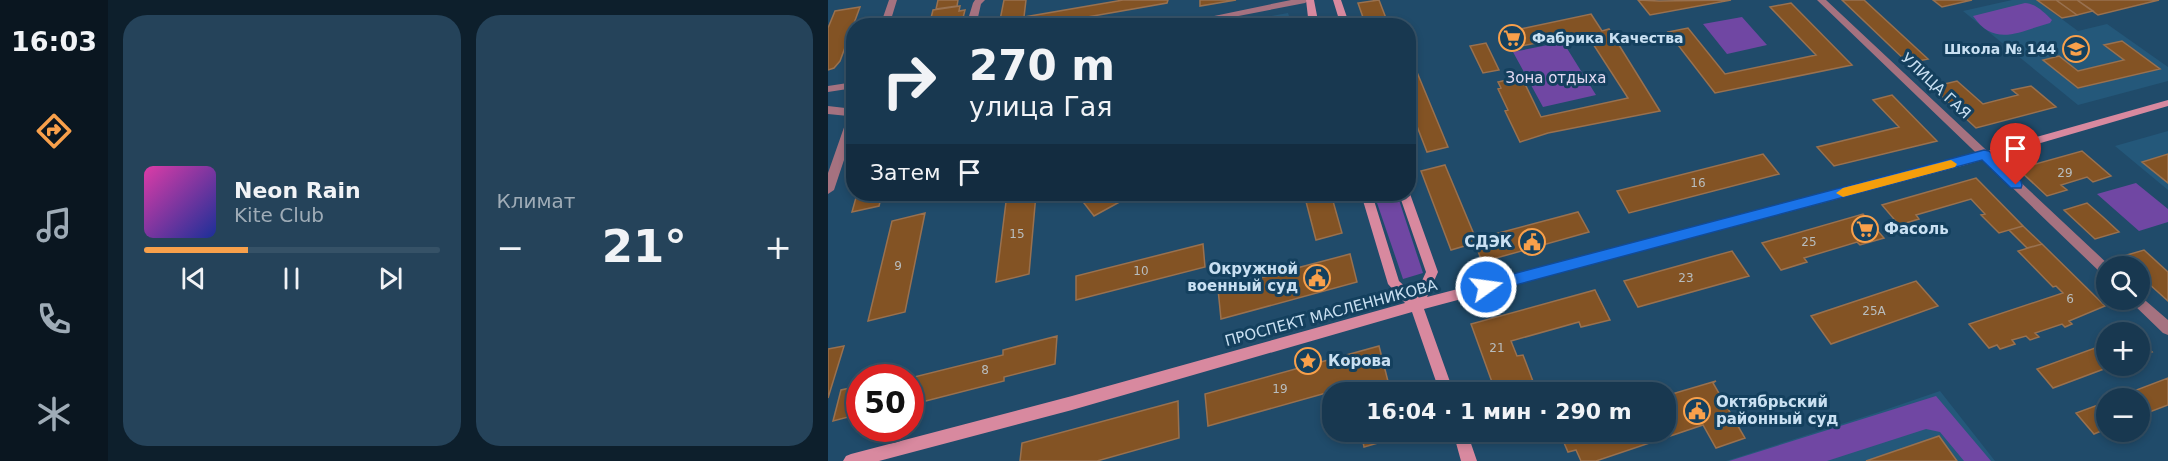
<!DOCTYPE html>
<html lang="ru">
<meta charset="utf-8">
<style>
body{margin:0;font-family:"DejaVu Sans",sans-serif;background:#25435a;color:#f1f3f6;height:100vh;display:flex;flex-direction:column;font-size:22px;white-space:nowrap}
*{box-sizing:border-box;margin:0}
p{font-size:20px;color:#9facb7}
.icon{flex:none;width:33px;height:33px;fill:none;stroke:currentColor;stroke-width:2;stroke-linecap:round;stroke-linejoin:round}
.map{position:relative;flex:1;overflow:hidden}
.sheet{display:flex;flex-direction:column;gap:15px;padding:15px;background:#0d1f2c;width:720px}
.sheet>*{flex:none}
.banner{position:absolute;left:18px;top:18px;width:570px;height:183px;border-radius:24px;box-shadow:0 3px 9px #0003,0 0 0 2px #365267;background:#183850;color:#f1f3f6;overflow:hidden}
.buttons{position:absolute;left:1268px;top:256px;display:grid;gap:12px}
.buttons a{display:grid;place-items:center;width:54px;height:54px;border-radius:50%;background:#183850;box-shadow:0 3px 9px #0003,0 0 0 2px #365267;font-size:30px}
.speed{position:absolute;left:18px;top:364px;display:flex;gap:12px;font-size:30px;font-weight:700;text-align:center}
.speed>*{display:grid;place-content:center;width:78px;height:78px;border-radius:50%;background:#183850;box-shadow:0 3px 9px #0003,0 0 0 2px #365267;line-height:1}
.speed .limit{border:9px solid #d22;background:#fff;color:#111}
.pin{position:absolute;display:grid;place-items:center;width:51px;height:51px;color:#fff;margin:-62px -26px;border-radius:50% 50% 50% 0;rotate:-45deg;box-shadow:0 0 6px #0007}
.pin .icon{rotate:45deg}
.me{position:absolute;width:66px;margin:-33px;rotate:76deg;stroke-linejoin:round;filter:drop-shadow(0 0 4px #0008)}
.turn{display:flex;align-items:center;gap:21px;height:126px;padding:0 24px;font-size:27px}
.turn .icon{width:78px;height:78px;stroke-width:2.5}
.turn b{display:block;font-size:42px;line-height:51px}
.then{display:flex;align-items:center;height:57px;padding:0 24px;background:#0003;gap:12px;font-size:22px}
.big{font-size:45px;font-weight:700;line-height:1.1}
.sheet .widget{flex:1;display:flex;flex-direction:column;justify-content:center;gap:9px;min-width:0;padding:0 21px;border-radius:24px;background:#25435a}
.song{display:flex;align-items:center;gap:18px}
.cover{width:72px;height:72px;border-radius:9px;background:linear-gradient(135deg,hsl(320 70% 55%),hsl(230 70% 35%))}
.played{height:6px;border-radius:3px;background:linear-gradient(90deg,#f8a04b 35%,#365267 35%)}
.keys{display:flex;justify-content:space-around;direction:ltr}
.heat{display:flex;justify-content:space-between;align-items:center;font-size:33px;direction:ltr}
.sheet .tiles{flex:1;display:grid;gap:15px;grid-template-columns:repeat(2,1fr)}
.trip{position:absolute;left:494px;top:382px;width:354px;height:60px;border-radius:24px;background:#183850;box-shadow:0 3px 9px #0003,0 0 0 2px #365267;font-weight:700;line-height:60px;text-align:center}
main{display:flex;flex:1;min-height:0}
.tabs{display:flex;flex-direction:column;width:108px;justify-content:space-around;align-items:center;background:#0a1620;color:#9facb7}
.tabs .icon{width:42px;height:42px}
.tabs .active{color:#f8a04b}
.tabs b{font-size:27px;color:#f1f3f6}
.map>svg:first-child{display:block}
</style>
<main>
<nav class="tabs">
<b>16:03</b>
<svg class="icon active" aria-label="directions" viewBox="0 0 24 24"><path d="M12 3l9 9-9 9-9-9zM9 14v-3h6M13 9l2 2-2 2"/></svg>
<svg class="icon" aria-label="music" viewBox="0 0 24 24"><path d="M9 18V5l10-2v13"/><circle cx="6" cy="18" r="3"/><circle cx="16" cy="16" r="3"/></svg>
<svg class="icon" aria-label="phone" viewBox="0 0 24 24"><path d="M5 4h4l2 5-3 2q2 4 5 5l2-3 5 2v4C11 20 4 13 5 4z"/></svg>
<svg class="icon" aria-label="climate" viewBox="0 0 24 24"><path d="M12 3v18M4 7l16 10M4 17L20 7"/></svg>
</nav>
<section class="sheet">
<div class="tiles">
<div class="widget">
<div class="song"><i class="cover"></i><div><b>Neon Rain</b><p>Kite Club</p></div></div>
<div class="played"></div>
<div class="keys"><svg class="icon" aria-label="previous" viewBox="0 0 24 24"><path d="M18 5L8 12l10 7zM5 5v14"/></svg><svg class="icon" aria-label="pause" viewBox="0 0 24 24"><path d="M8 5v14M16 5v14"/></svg><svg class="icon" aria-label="next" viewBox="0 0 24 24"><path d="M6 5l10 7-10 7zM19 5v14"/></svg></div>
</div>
<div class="widget"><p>Климат</p>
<div class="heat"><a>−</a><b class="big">21°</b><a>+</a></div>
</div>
</div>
</section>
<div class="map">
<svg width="1340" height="461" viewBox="0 0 1340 461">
<rect width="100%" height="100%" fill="#204b6a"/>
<path fill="#24587a" d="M1184,0h24l42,31 29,-7 61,43v14l-90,24 -115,-94z
M460,13l4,12h-69z
M1340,131v59l-53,-44z
M1112,391l55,70h-269l150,-48z"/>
<path fill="#7047a3" d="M1197,3c10,0 20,10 27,17l-2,3c-30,8 -55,25 -77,-7z
M914,17l25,28 -40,9 -24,-30z
M735,42l33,53 -53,12 -30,-55z
M1308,183l32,26v13l-29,9 -42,-37z
M546,194h23l26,79 -20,6z
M1108,396l55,65h-27l-24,-29 -14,-3 -99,32h-98z"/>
<path fill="#835324" stroke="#99714f" stroke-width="1.5" d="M110,0h20l-1,6 -21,3z
M176,0h22l-2,17 99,-17h45l-1,3 -131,23h-46l1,-4 9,-2z
M372,0h36l-36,6z
M551,0l10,26h-23l-8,-23z
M810,0l21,1 72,-1 -81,15z
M1014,0h22l64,59 -20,4z
M1105,0h39l-30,7z
M1209,0h19l21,15 -15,3z
M1228,0h21l16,11 -16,4z
M1249,0h82l-61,15z
M963,3l61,62 -137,28 -47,-61 20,-4 37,46 91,-19 -46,-48z
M132,6l-1,5 6,-1 -4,16h-32l4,-16z
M32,7l-20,54 -6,7 -6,2v-42l7,-17z
M763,14l11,17 7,-2 51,82 -112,22 -28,9 -15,-31 3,-1 -10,-21 3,-1 -3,-6 21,-5 4,3 18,37 87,-19 -42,-65 -70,14h-7l-7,-14z
M1294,41l38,28 -82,19 -35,-28 16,-4 19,15 46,-11 -20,-15z
M658,43l13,27 -16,3 -13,-27z
M586,65l34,82 -21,5 -19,-49v-37z
M1129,81l26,23 35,-9 -6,-5 19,-4 25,21 -80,21 -44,-41z
M1064,95l45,46 -103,25 -17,-19 82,-20 -26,-27z
M1254,151l29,25 -18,6 -6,-5 -26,8 6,5 -20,6 -29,-27z
M935,154l16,20 -150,39 -12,-22z
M1340,154v29l-26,-21z
M617,165l31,74 102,-27 11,20 -107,30 -7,-19 -24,7 -30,-79z
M1148,178l47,48 -24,7 -18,-18 4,-1 -14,-15 -55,16 3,4 -20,6 -17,-20z
M29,194h25l-3,12 -27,6z
M179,194h29l-7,80 -33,8z
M249,194h43l5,5 -31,17z
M476,194h27l11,39 -26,7z
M1259,203l16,14 16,15 -24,7 -31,-29z
M97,213l-20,99 -37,9 24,-100z
M1035,214l21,24 -24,7 -3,-3 -53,16 3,4 -26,8 -19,-27z
M1195,226l19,18 -15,4 -18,-18z
M375,244l2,23 -129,33v-24z
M1214,244l63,62 -36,15 3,3 -7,3 -3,-3 -27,9 4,4 -9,3 -4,-4 -14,4 3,4 -15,5 -3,-4 -8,3 -20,-24 94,-31 -7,-7 -3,1 -35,-36z
M1316,250l24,22v29l-29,-26v-8h-8l-11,-10z
M904,251l17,25 -111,31 -14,-26z
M522,254l7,28 -136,37 -3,-30 54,-14 -1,-7 22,-5v6z
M1088,281l22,25 -107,38 -20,-28z
M767,290l15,30 -29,7 -2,-5 -68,19 6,15 6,-1 11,29 -38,9 -25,-69z
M229,336l-2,28 -51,13v4l-94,24v-27l93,-23v-5z
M1311,339l13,13 -13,4z
M1278,344v22h6l-59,22 -16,-19z
M16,346l-16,52v-49z
M551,346l12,47h-38l-2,-7 -143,40 -3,-32z
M1340,378v27l-29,11v-17h-26z
M888,381l-3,2 32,55 -29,10 -13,-23 -107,36h-15l-5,-11 -8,2 -7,-16 6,-2 -1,-2h99v-36z
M830,382l6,11h-12l-4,-8z
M32,386v28l-27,7 8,-31z
M350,401l1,37 -82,23h-77l2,-18z
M1278,402v27l-12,5 -18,-21z
M533,432h40l1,4 -38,11z
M1111,436l18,25h-91z"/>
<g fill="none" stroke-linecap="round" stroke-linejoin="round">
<path fill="#a57280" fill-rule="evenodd" d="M61,0h8l-8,26h-9z
M147,0h10l-4,4 -5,22h-10l7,-23z
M463,0h18l-4,3 -118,23h-21z
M989,0h9l284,266 -4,1v8l-4,-1z
M26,82v6l-26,4v-6z
M0,106l26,3v21l-20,60 -6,4v-21l20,-57 -20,-2z
M1311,295l29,25v15l-5,-2 -30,-29 -1,-4h7z"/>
<path fill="#d8899f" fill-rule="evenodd" d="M478,0h8l5,26h-10z
M505,0h8l9,26h-9z
M1340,100v6l-203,59 -541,144 30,84h-14l-28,-81 -340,98 -193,51h-36l3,-5 5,-2 221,-58 333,-93 -17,-19 -27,-90h11l27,87 16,15 11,-24 -27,-78h9l1,-3 29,81 -11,25 538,-140z
M625,432h14l10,29h-16z"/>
</g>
<path fill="#1a73e8" stroke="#114b97" stroke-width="1.5" d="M1156,150l5,1 32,30 1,4 -1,3h-10l-29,-28 -496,133 -5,-1 -2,-5 2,-4 5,-2z"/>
<path fill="#f59e0b" d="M1123,160l6,4 -2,3 -112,30 -7,-4 7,-5z"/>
<defs>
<symbol id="supermarket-ring" viewBox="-11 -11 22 22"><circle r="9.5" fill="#14405e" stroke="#f8a04b" stroke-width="1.5"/><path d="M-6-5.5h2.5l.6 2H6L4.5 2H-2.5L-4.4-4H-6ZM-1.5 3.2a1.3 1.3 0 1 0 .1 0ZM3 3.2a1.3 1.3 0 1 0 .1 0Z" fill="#f8a04b"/></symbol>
<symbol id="school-ring" viewBox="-11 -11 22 22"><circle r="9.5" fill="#14405e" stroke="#f8a04b" stroke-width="1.5"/><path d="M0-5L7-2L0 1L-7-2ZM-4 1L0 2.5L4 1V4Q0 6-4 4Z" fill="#f8a04b"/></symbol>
<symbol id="civic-ring" viewBox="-11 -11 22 22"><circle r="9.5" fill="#14405e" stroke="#f8a04b" stroke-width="1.5"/><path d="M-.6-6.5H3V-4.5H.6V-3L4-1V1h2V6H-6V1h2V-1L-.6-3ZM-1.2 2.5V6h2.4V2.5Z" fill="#f8a04b"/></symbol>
<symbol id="sight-ring" viewBox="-11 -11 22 22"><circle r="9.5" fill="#14405e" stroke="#f8a04b" stroke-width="1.5"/><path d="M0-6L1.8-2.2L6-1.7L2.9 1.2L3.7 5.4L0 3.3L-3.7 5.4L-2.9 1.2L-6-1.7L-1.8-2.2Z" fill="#f8a04b"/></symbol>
</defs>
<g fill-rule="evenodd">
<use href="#supermarket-ring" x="669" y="23" width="30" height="30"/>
<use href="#school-ring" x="1233" y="34" width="30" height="30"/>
<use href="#supermarket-ring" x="1022" y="214" width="30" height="30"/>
<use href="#civic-ring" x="689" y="227" width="30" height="30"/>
<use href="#civic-ring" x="474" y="263" width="30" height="30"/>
<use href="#sight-ring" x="465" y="346" width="30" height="30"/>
<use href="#civic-ring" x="854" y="396" width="30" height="30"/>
</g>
<g text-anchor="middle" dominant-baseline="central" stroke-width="6" stroke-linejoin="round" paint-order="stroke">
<g font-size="12" fill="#b8bdbe">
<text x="1237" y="173">29</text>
<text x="870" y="183">16</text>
<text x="189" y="234">15</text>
<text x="981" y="242">25</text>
<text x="70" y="266">9</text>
<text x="313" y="271">10</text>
<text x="858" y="278">23</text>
<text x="1242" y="299">6</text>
<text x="1046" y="311">25А</text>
<text x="669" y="348">21</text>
<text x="157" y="370">8</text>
<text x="452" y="389">19</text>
</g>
<g font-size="14" font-weight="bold" fill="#c9e0f2" stroke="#14405e" text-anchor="start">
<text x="704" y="38">Фабрика Качества</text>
<text x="1228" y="49" text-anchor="end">Школа № 144</text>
</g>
<g font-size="15" fill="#e3daf3" stroke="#14405e">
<text x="728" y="78">Зона отдыха</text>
</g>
<g font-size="15" fill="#c9e0f2" stroke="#14405e">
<text transform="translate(1108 86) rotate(43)">УЛИЦА ГАЯ</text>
<text transform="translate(503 313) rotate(-15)">ПРОСПЕКТ МАСЛЕННИКОВА</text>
</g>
<g font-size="15" font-weight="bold" fill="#c9e0f2" stroke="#14405e" text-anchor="start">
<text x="1056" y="229">Фасоль</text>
<text x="684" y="242" text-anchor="end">СДЭК</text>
<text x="470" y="269" text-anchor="end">Окружной<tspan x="470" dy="17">военный суд</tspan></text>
<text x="500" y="361">Корова</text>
<text x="888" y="402">Октябрьский<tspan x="888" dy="17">районный суд</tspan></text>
</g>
</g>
</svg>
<div class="buttons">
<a><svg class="icon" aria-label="search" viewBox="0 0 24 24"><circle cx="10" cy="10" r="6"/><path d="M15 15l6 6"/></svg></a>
<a>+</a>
<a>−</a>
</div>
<div class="speed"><div class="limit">50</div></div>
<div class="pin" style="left:1188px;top:185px;background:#d93025"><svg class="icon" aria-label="arrive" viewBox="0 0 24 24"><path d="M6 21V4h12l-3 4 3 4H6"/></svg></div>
<svg class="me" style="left:658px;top:287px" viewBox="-20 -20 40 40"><circle r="17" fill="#1a73e8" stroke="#fff" stroke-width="3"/><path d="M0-11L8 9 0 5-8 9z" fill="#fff"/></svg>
<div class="trip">16:04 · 1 мин · 290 m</div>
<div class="banner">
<div class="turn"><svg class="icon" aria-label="right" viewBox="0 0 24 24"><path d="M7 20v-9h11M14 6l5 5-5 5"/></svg><div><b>270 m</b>улица Гая</div></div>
<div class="then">Затем<svg class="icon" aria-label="arrive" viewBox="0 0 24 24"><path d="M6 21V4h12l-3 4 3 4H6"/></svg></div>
</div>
</div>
</main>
